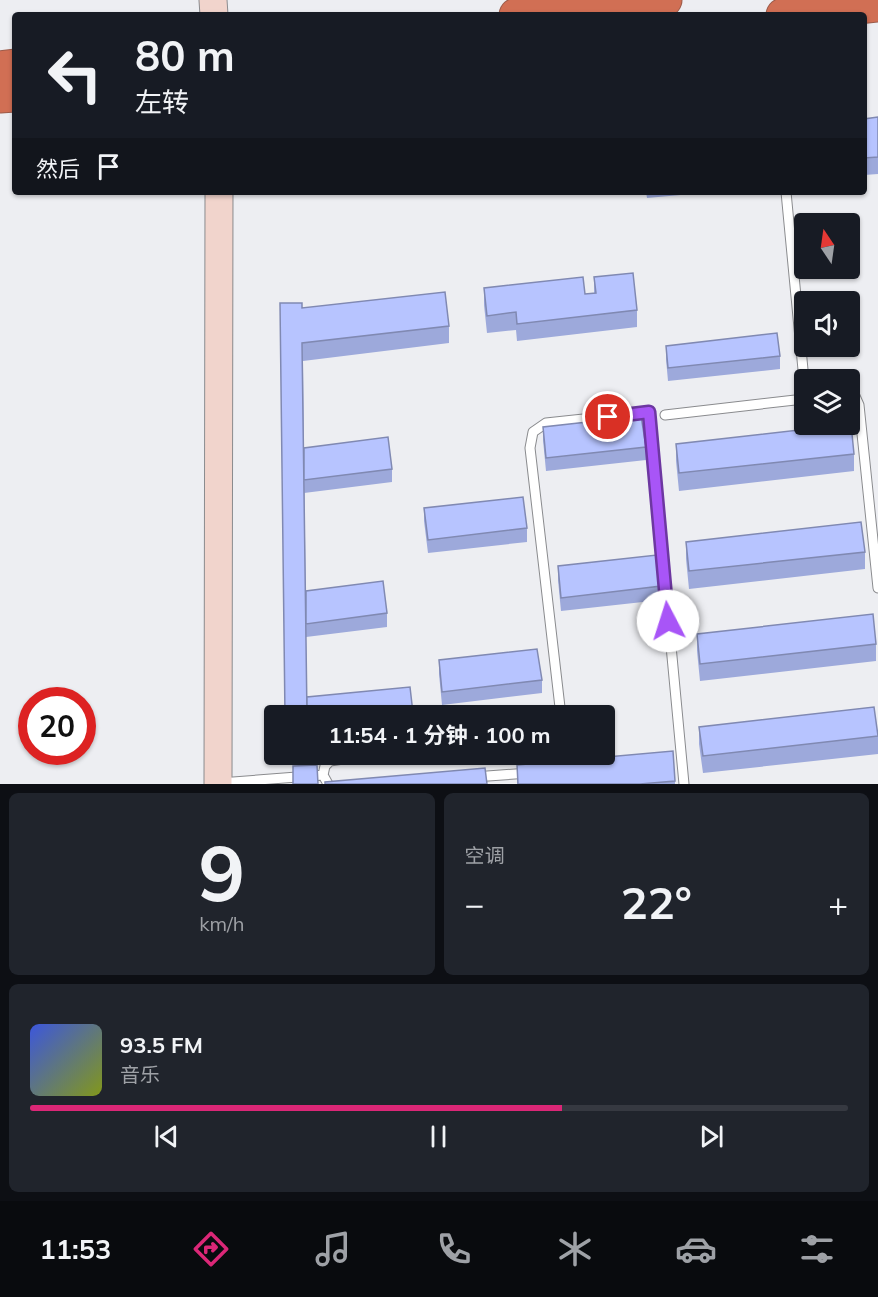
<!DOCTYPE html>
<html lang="zh">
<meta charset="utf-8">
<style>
body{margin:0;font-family:Mulish,"Noto Sans SC",sans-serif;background:#20242c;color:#f1f3f6;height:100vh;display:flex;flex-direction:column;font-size:22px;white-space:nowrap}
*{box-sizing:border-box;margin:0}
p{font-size:20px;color:#9ea1a6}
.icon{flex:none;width:33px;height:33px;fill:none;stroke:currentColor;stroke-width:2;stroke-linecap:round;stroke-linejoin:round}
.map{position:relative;height:784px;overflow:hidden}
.sheet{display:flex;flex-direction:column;gap:9px;padding:9px;background:#0d0f14;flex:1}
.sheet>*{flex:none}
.hud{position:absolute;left:12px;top:12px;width:855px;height:183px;border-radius:6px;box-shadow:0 2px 4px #0004;background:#171b24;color:#f1f3f6;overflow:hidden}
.needle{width:39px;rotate:347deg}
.controls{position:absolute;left:794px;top:213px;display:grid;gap:12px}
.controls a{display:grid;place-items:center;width:66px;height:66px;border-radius:6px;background:#171b24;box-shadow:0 2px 4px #0004;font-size:30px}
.speed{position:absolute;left:18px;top:687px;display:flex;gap:12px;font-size:30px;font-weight:700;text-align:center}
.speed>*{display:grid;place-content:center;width:78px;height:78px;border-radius:50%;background:#171b24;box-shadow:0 2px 4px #0004;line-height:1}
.speed .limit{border:9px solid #d22;background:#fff;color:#111}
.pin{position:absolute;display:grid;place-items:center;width:51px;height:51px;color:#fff;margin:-26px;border:3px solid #fff;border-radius:50%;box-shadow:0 2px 6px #0007}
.me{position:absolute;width:66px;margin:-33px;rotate:355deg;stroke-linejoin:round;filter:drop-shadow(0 0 4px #0008)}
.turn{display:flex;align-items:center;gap:21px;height:126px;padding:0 24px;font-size:27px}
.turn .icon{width:78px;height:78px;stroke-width:2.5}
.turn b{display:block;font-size:42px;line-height:51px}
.then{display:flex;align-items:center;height:57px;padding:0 24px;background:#0003;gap:12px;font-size:22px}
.big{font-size:45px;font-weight:700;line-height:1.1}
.sheet .card{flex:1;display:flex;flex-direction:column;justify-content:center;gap:9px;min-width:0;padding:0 21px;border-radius:9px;background:#20242c}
.sheet .dial{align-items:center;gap:0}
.dial b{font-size:78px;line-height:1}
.song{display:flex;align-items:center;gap:18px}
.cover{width:72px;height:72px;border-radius:9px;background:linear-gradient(135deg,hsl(230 70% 55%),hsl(70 70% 35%))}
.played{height:6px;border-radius:3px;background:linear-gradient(90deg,#db2777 65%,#363941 65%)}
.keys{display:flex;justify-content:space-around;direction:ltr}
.heat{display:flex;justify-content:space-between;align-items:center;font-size:33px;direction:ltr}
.sheet .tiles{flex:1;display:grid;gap:9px;grid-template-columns:1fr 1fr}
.card:last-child{grid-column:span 2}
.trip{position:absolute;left:264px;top:705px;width:351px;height:60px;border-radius:6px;background:#171b24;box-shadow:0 2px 4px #0004;font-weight:700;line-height:60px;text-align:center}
.menu{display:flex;height:96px;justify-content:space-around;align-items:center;background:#090b0e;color:#9ea1a6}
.menu .icon{width:42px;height:42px}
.menu .selected{color:#db2777}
.menu b{font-size:27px;color:#f1f3f6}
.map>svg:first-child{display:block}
</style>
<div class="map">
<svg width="878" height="784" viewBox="0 0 878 784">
<rect width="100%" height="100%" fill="#edeef2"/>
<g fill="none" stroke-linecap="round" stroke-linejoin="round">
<defs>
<path id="lane" d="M786,192l18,188
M849,394l6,2 4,9 19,183
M665,415l139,-16
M561,716l-31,-268 3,-16 13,-9 103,-11 35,372
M564,769h3l-1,-15
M474,777l55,-4
M220,783l103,-8
M328,784l-5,-9 2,-9 5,-5 47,-7"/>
<path id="secondary" d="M213,0l1,15
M218,784l1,-592"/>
<path id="highway" d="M516,15l149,-15
M783,15l95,-10
M0,68l15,-2
M0,96l15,-1"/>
</defs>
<use href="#lane" stroke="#8a8b8e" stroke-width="11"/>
<use href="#secondary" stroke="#8a8b8e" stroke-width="29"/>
<use href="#highway" stroke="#9c5c4b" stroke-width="35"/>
<use href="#lane" stroke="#fff" stroke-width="9"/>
<use href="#secondary" stroke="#f1d4cc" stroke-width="27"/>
<use href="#highway" stroke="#d16f54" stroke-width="33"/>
</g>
<path fill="#9da9db" d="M878,117v57l-14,1v-56z
M646,192h68l-67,6z
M594,277l43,33v17l-120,14 -1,-11 -29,3 -3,-28v-17l101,6 9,-1z
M302,308l147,18v17l-146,18 3,262 81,-10v14l-81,10 1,62 103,-12 3,29h-128z
M666,346l114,10v13l-112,12 -2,-22z
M543,427l103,20v13l-100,11 -3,-31z
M676,444l178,10v17l-175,20 -3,-30z
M304,448l88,21v13l-88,11z
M424,508l103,20v14l-99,11 -4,-32z
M686,542l179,10v17l-176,20 -3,-30z
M558,566l103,20v14l-100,11 -3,-31z
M697,634l179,10v17l-176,20 -3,-30z
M439,660l103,20v13l-100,12 -3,-31z
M699,727l179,9v18l-175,19 -4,-29z
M517,765l158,16v3h-158z"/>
<path fill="#b7c4ff" stroke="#8089b2" stroke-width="1.5" d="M878,117v40l-14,1v-39z
M633,273l4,37 -120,14 -1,-12 -29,4 -3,-28 99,-11 2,17 11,-1 -2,-16z
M445,292l4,34 -147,17 5,373h-22l-5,-413h22v5z
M777,333l3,23 -112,12 -2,-22z
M641,416l5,31 -100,11 -3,-31z
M851,424l3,30 -175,19 -3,-29z
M388,437l4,32 -88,11v-32z
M523,497l4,31 -99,12 -4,-32z
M861,522l4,30 -176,19 -3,-29z
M657,555l4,31 -100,12 -3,-32z
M383,581l4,32 -81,11v-33z
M873,614l3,30 -176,20 -3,-30z
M537,649l5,31 -100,12 -3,-32z
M410,687l3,26 -23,3h-83v-19z
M874,707l4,29 -175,20 -4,-29z
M673,751l2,30 -35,3h-122l-1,-19z
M317,765l1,19h-25v-18z
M485,768l2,16h-162v-2z"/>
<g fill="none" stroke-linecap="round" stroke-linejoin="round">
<defs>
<path id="route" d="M608,417l41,-5 19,209"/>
</defs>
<use href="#route" stroke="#6d37a1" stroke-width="15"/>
<use href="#route" stroke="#a855f7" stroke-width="10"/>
</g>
</svg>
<div class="controls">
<a><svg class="needle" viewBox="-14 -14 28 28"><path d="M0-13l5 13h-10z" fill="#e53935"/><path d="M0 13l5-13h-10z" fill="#9ea1a6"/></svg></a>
<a><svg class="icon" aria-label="sound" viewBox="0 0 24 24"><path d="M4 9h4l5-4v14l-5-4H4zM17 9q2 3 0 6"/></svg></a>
<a><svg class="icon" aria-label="layers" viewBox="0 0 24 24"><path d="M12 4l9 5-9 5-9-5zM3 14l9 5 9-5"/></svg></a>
</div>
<div class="speed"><div class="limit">20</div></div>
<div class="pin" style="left:608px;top:417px;background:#d93025"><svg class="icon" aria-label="arrive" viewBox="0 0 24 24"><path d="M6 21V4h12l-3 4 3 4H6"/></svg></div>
<svg class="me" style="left:668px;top:621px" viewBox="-20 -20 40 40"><circle r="19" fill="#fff"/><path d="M0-13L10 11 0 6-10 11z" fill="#a855f7"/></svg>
<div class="trip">11:54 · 1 分钟 · 100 m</div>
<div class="hud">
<div class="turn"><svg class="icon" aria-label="left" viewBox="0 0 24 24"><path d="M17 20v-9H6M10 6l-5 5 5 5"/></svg><div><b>80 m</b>左转</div></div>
<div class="then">然后<svg class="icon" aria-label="arrive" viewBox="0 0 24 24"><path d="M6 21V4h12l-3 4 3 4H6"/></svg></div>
</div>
</div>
<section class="sheet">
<div class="tiles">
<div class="card dial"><b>9</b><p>km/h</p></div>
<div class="card"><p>空调</p>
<div class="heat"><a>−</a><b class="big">22°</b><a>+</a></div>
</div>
<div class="card">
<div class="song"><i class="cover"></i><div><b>93.5 FM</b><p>音乐</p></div></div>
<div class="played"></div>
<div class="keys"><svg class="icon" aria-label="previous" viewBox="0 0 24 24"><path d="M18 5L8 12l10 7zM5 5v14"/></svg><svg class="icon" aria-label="pause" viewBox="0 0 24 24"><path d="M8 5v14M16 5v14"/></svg><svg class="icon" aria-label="next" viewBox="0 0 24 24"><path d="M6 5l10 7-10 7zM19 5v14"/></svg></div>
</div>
</div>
</section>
<nav class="menu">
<b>11:53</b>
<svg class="icon selected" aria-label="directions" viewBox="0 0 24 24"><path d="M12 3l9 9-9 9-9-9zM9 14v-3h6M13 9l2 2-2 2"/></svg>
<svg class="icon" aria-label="music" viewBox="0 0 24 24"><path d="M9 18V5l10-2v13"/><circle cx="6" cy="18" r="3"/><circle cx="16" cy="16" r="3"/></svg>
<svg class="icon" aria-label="phone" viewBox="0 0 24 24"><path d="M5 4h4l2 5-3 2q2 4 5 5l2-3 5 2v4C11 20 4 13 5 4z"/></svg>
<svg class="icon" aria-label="climate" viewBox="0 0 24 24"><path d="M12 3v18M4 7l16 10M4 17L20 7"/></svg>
<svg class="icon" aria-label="car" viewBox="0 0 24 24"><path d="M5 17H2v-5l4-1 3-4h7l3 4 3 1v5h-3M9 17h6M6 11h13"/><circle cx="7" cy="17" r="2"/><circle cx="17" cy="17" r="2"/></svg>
<svg class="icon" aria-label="filters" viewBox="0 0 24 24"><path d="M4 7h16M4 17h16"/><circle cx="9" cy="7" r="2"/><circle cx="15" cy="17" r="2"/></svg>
</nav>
